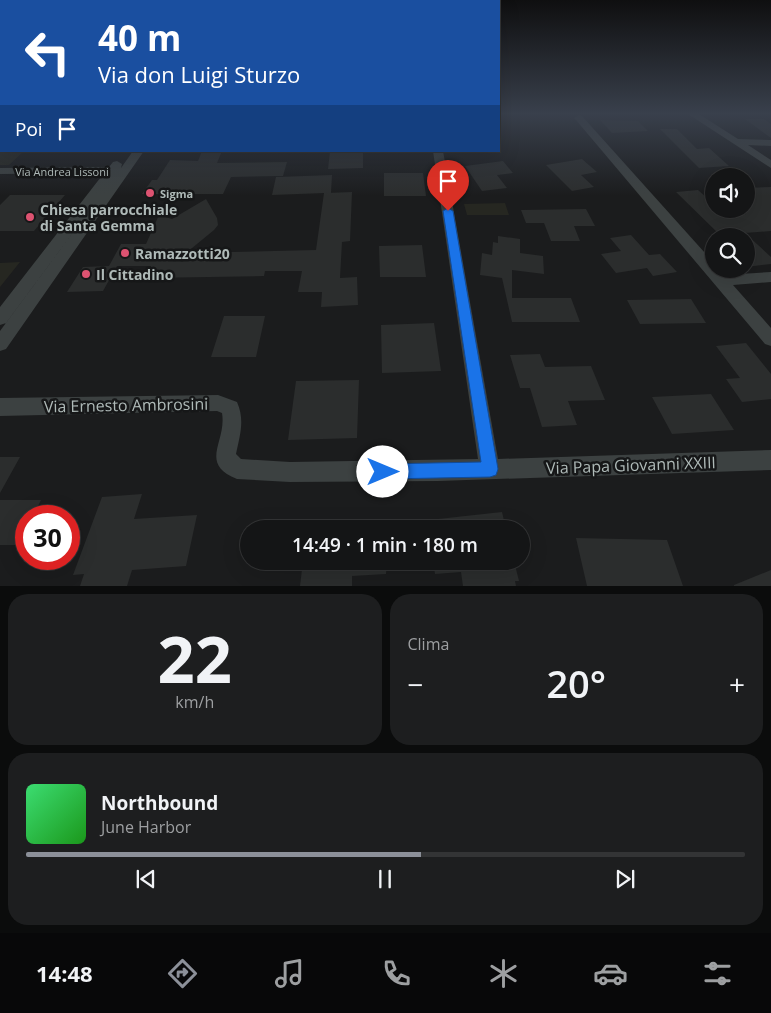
<!DOCTYPE html>
<html lang="it">
<meta charset="utf-8">
<style>
body{margin:0;font-family:"Open Sans",sans-serif;background:#1d1e1f;color:#f1f3f6;height:100vh;display:flex;flex-direction:column;font-size:19px;white-space:nowrap}
*{box-sizing:border-box;margin:0}
p{font-size:16px;color:#9d9fa1}
.icon{flex:none;width:28px;height:28px;fill:none;stroke:currentColor;stroke-width:2;stroke-linecap:round;stroke-linejoin:round}
.map{position:relative;height:586px;overflow:hidden}
.drawer{display:flex;flex-direction:column;gap:8px;padding:8px;background:#0b0c0c;flex:1}
.drawer>*{flex:none}
.top-card{position:absolute;left:0px;top:0px;width:500px;height:152px;box-shadow:0 5px 20px #0002,0 0 0 1px #333435;background:#1a4fa0;color:#fff;overflow:hidden}
.fabs{position:absolute;left:705px;top:168px;display:grid;gap:10px}
.fabs a{display:grid;place-items:center;width:50px;height:50px;border-radius:50%;background:#141516;box-shadow:0 5px 20px #0002,0 0 0 1px #333435;font-size:25px}
.speed{position:absolute;left:15px;top:505px;display:flex;gap:10px;font-size:25px;font-weight:700;text-align:center}
.speed>*{display:grid;place-content:center;width:65px;height:65px;border-radius:50%;background:#141516;box-shadow:0 5px 20px #0002,0 0 0 1px #333435;line-height:1}
.speed .limit{border:8px solid #d22;background:#fff;color:#111}
.pin{position:absolute;display:grid;place-items:center;width:42px;height:42px;color:#fff;margin:-51px -21px;border-radius:50% 50% 50% 0;rotate:-45deg;box-shadow:0 0 5px #0007}
.pin .icon{rotate:45deg}
.me{position:absolute;width:55px;margin:-28px;rotate:90deg;stroke-linejoin:round;filter:drop-shadow(0 0 4px #0008)}
.turn{display:flex;align-items:center;gap:18px;height:105px;padding:0 15px;font-size:22px}
.turn .icon{width:65px;height:65px;stroke-width:2.5}
.turn b{display:block;font-size:35px;line-height:42px}
.then{display:flex;align-items:center;height:48px;padding:0 15px;background:#0003;gap:10px;font-size:19px}
.big{font-size:38px;font-weight:600;line-height:1.1}
.drawer .tile{flex:1;display:flex;flex-direction:column;justify-content:center;gap:8px;min-width:0;padding:0 18px;border-radius:20px;background:#1d1e1f}
.drawer .dial{align-items:center;gap:0}
.dial b{font-size:65px;line-height:1}
.song{display:flex;align-items:center;gap:15px}
.cover{width:60px;height:60px;border-radius:8px;background:linear-gradient(135deg,hsl(140 70% 55%),hsl(120 70% 35%))}
.played{height:5px;border-radius:2px;background:linear-gradient(90deg,#8c9099 55%,#333435 55%)}
.keys{display:flex;justify-content:space-around;direction:ltr}
.heat{display:flex;justify-content:space-between;align-items:center;font-size:28px;direction:ltr}
.drawer .tiles{flex:1;display:grid;gap:8px;grid-template-columns:1fr 1fr}
.tile:last-child{grid-column:span 2}
.trip{position:absolute;left:240px;top:520px;width:290px;height:50px;border-radius:25px;background:#141516;box-shadow:0 5px 20px #0002,0 0 0 1px #333435;font-weight:600;line-height:50px;text-align:center}
.tab-bar{display:flex;height:80px;justify-content:space-around;align-items:center;background:#080809;color:#9d9fa1}
.tab-bar .icon{width:35px;height:35px}
.tab-bar .on{color:#8c9099}
.tab-bar b{font-size:22px;color:#f1f3f6}
.map>svg:first-child{display:block}
</style>
<div class="map">
<svg width="771" height="586" viewBox="0 0 771 586">
<rect width="100%" height="100%" fill="#1b1c1d"/>
<path fill="#262721" d="M0,121l1,30h23l-15,14h-9z
M505,203l4,12h-42l-3,-11z
M20,262l-20,25v-24z"/>
<path fill="#2b2d2d" d="M745,119h19l7,5v14z
M600,120l38,1 10,10 -36,2z
M660,129h17l20,20 12,-1 20,18 -30,2z
M202,151h20l-5,12 70,-1 -4,14 -52,1 -8,17h-81l10,-14h5l13,-20 28,1z
M330,151h33v17l-35,1z
M582,159l15,13 -16,3 13,12 -22,4 -26,-26z
M503,161l10,12 -16,2 10,13 -25,3 -17,-25z
M384,173h39l3,23h-42z
M332,175l-1,18h-5l26,-1 -2,49 -8,1 -2,36 17,-1 1,28 -37,2 1,-15h-24l4,-21h-37l-1,5 -118,2 5,-12h-34l-14,25 -36,1 16,-25 26,-1 12,-22h25l13,-29 13,4 34,-20 11,19 1,7 -4,5 -28,23 130,-3 8,-57 -52,2 4,-18z
M771,187v44l-26,2 26,24v7l-25,3v-31h-25l-45,-44 22,-2 16,14v5h5l6,6 21,-1v-26z
M10,195h55l-31,36h-34v-26z
M586,209l9,17h-21l6,15h-29l-7,-18h-18l-5,-13z
M631,235l18,20 11,-1 17,18 -24,4 -6,-8 -31,5 -15,-19 20,-3 -11,-13z
M498,236l22,3v14l23,3 1,18 -32,-4v28h59l9,24h-68l-10,-44 -22,-3 2,-22 10,2 1,-13 5,1z
M422,245l4,32h-46l-1,-31z
M691,299l15,24 -66,1 -13,-24z
M224,316h41l-9,41h-45z
M434,323l7,48 -59,2 -1,-48z
M746,343l25,31v25l-29,3 -16,-23 14,-1 -24,-32z
M540,354l5,13 46,-1 14,34 -37,1 9,24 -35,2 -12,-39h-10l-10,-33z
M359,380l-2,58 -69,2 8,-59z
M711,394l23,36 -62,4 -20,-37z
M0,457h20l-20,36z
M142,494l-8,25 63,-4 -11,51 -54,4 -5,16h-47l4,-12 -11,1 29,-78z
M0,500h41l-8,16h-7v13l-7,16h-19z
M502,512l4,17h-85l-1,-8z
M576,538l91,2 16,46h-96z
M303,561h84l-1,13 -34,2v10h-52z
M433,561h81l5,20h-4l1,5h-53l-2,-14 -26,2z
M771,570v16h-37v-1z"/>
<g fill="none" stroke-linecap="round" stroke-linejoin="round">
<path fill="#3c4141" fill-rule="evenodd" d="M688,114h11l39,25 33,1v6l-23,-1 23,15v8z
M579,115l3,1 132,147v6h4l6,6 47,-3v10l-38,3 38,43v18l-6,-2 -189,-224 -2,-2z
M133,151h11l-138,198 -6,2v-20l117,-158 -111,150 -6,2v-18l104,-134 -104,1v-6l109,-1 4,-5 4,-1 5,3 -1,4z
M433,151h10l55,308 273,-9v20l-333,11 -148,1 -53,-3c-39,-16 -10,-37 -15,-66l-5,-2 -217,5v-18l218,-3 19,7c8,18 3,33 -1,52l5,5 49,3 188,-3z"/>
</g>
<linearGradient id="sky" x2="0" y2="1"><stop stop-color="#0f0f10"/><stop offset="0.58" stop-color="#39404c"/><stop offset="1" stop-color="#39404c" stop-opacity="0"/></linearGradient>
<rect width="771" height="196" fill="url(#sky)"/>
<path fill="#1a73e8" stroke="#114b97" d="M448,208l5,3 45,258 -2,6 -6,2 -107,2 -6,-2 -2,-5 2,-6 6,-2 98,-2 -38,-251z"/>
<g fill="#dd5371" stroke="#161718" stroke-width="2">
<circle cx="150" cy="193" r="5"/>
<circle cx="30" cy="217" r="5"/>
<circle cx="125" cy="253" r="5"/>
<circle cx="86" cy="274" r="5"/>
</g>
<g text-anchor="middle" dominant-baseline="central" stroke-width="5" stroke-linejoin="round" paint-order="stroke">
<g font-size="11" fill="#afbab8" stroke="#161718">
<text x="62" y="171">Via Andrea Lissoni</text>
</g>
<g font-size="11" font-weight="bold" fill="#afbab8" stroke="#161718" text-anchor="start">
<text x="160" y="193">Sigma</text>
</g>
<g font-size="14" font-weight="bold" fill="#afbab8" stroke="#161718" text-anchor="start">
<text x="40" y="209">Chiesa parrocchiale<tspan x="40" dy="16">di Santa Gemma</tspan></text>
<text x="135" y="253">Ramazzotti20</text>
<text x="96" y="274">Il Cittadino</text>
</g>
<g font-size="16" fill="#afbab8" stroke="#161718">
<text transform="translate(126 405) rotate(-1)">Via Ernesto Ambrosini</text>
<text transform="translate(631 465) rotate(-2)">Via Papa Giovanni XXIII</text>
</g>
</g>
</svg>
<div class="fabs">
<a><svg class="icon" aria-label="sound" viewBox="0 0 24 24"><path d="M4 9h4l5-4v14l-5-4H4zM17 9q2 3 0 6"/></svg></a>
<a><svg class="icon" aria-label="search" viewBox="0 0 24 24"><circle cx="10" cy="10" r="6"/><path d="M15 15l6 6"/></svg></a>
</div>
<div class="speed"><div class="limit">30</div></div>
<div class="pin" style="left:448px;top:211px;background:#d93025"><svg class="icon" aria-label="arrive" viewBox="0 0 24 24"><path d="M6 21V4h12l-3 4 3 4H6"/></svg></div>
<svg class="me" style="left:383px;top:472px" viewBox="-20 -20 40 40"><circle r="19" fill="#fff"/><path d="M0-13L10 11 0 6-10 11z" fill="#1a73e8"/></svg>
<div class="trip">14:49 · 1 min · 180 m</div>
<div class="top-card">
<div class="turn"><svg class="icon" aria-label="left" viewBox="0 0 24 24"><path d="M17 20v-9H6M10 6l-5 5 5 5"/></svg><div><b>40 m</b>Via don Luigi Sturzo</div></div>
<div class="then">Poi<svg class="icon" aria-label="arrive" viewBox="0 0 24 24"><path d="M6 21V4h12l-3 4 3 4H6"/></svg></div>
</div>
</div>
<section class="drawer">
<div class="tiles">
<div class="tile dial"><b>22</b><p>km/h</p></div>
<div class="tile"><p>Clima</p>
<div class="heat"><a>−</a><b class="big">20°</b><a>+</a></div>
</div>
<div class="tile">
<div class="song"><i class="cover"></i><div><b>Northbound</b><p>June Harbor</p></div></div>
<div class="played"></div>
<div class="keys"><svg class="icon" aria-label="previous" viewBox="0 0 24 24"><path d="M18 5L8 12l10 7zM5 5v14"/></svg><svg class="icon" aria-label="pause" viewBox="0 0 24 24"><path d="M8 5v14M16 5v14"/></svg><svg class="icon" aria-label="next" viewBox="0 0 24 24"><path d="M6 5l10 7-10 7zM19 5v14"/></svg></div>
</div>
</div>
</section>
<nav class="tab-bar">
<b>14:48</b>
<svg class="icon on" aria-label="directions" viewBox="0 0 24 24"><path d="M12 3l9 9-9 9-9-9zM9 14v-3h6M13 9l2 2-2 2"/></svg>
<svg class="icon" aria-label="music" viewBox="0 0 24 24"><path d="M9 18V5l10-2v13"/><circle cx="6" cy="18" r="3"/><circle cx="16" cy="16" r="3"/></svg>
<svg class="icon" aria-label="phone" viewBox="0 0 24 24"><path d="M5 4h4l2 5-3 2q2 4 5 5l2-3 5 2v4C11 20 4 13 5 4z"/></svg>
<svg class="icon" aria-label="climate" viewBox="0 0 24 24"><path d="M12 3v18M4 7l16 10M4 17L20 7"/></svg>
<svg class="icon" aria-label="car" viewBox="0 0 24 24"><path d="M5 17H2v-5l4-1 3-4h7l3 4 3 1v5h-3M9 17h6M6 11h13"/><circle cx="7" cy="17" r="2"/><circle cx="17" cy="17" r="2"/></svg>
<svg class="icon" aria-label="filters" viewBox="0 0 24 24"><path d="M4 7h16M4 17h16"/><circle cx="9" cy="7" r="2"/><circle cx="15" cy="17" r="2"/></svg>
</nav>
